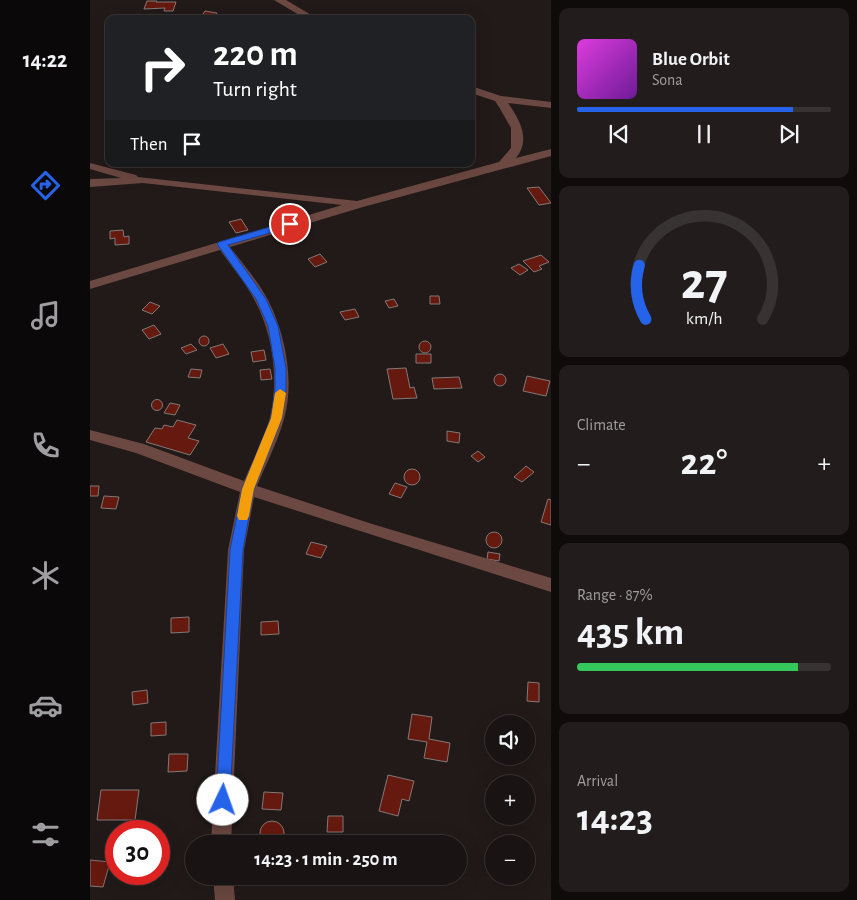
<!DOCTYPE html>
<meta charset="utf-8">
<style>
body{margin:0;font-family:"Alegreya Sans",sans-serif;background:#221d1c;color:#f1f3f6;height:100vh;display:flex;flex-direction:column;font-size:19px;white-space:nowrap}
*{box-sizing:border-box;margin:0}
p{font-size:16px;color:#9f9ea0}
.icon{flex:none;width:28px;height:28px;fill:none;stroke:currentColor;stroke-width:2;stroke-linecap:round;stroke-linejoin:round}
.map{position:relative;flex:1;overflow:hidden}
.drawer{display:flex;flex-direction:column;gap:8px;padding:8px;background:#0e0b0a;width:306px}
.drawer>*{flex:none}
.guide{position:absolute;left:15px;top:15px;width:370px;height:152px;border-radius:10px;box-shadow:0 5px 20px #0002,0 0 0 1px #373333;background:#202124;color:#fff;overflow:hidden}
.tools{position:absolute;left:395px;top:715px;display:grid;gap:10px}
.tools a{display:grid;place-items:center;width:50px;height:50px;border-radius:50%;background:#191413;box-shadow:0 5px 20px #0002,0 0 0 1px #373333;font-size:25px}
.speed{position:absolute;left:15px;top:820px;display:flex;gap:10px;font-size:25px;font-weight:700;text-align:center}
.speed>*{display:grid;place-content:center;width:65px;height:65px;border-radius:50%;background:#191413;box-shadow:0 5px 20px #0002,0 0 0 1px #373333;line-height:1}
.speed .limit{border:8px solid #d22;background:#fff;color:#111}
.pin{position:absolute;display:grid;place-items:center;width:42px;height:42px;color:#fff;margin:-21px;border:2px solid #fff;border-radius:50%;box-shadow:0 1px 5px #0007}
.me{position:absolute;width:55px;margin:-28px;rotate:3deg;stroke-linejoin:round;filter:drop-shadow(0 0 4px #0008)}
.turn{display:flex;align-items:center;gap:18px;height:105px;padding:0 25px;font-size:22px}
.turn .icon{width:65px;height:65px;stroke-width:2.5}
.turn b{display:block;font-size:35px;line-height:42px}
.then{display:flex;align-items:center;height:48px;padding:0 25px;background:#0003;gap:10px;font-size:19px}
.big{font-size:38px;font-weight:600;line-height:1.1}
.drawer .card{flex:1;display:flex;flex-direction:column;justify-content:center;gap:8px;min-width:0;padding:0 18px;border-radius:10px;background:#221d1c}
.drawer .dial{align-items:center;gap:0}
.dial svg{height:130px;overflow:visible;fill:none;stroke:#373333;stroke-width:7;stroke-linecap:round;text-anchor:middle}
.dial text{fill:#f1f3f6;stroke:none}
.song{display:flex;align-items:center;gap:15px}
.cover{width:60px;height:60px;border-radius:8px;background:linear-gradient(135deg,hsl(300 70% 55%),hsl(280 70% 35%))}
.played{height:5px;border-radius:2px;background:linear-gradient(90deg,#2563eb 85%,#373333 85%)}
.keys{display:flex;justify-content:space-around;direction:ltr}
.heat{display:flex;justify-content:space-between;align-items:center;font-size:28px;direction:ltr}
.charge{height:8px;border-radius:4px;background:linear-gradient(90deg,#34c759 87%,#373333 0)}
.trip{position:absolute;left:95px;top:835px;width:282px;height:50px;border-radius:25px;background:#191413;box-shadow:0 5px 20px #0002,0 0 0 1px #373333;font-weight:600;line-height:50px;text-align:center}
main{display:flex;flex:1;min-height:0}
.tab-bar{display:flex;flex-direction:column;width:90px;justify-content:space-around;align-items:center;background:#0a0808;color:#9f9ea0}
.tab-bar .icon{width:35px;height:35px}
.tab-bar .active{color:#2563eb}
.tab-bar b{font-size:22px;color:#f1f3f6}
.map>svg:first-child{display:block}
</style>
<main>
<nav class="tab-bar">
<b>14:22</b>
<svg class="icon active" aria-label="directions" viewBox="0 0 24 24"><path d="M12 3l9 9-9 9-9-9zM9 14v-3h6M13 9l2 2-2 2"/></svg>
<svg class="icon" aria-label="music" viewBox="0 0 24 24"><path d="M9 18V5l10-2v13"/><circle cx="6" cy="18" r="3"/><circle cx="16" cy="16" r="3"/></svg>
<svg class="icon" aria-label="phone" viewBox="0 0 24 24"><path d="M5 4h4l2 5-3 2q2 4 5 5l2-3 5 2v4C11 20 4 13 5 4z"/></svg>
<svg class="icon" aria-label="climate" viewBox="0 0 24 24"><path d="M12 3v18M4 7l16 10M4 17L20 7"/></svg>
<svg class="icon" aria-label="car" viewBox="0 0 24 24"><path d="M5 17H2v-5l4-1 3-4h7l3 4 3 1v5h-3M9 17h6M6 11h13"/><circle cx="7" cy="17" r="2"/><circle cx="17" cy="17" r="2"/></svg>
<svg class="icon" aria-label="filters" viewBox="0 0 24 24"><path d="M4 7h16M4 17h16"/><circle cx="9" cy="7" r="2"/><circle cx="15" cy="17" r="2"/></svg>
</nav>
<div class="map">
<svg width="461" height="900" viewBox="0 0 461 900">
<rect width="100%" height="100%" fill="#211a19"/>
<path fill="#66190e" stroke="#827977" d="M57,1h10l-1,1h20l-3,9h-9l1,-3 -21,1z
M115,11l12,2 -4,6 -12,-2z
M33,15l20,1 -2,3h-20z
M449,187l12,16 -12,2 -12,-17z
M151,219l7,11 -12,3 -7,-11z
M33,230l1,7 5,-1v8l-14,1v-7l-5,1v-8z
M230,254l7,8 -12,5 -7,-8z
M451,255l8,7 -10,4 3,3 -8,3 -11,-11z
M429,264l9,6 -8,5 -9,-7z
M340,296h9l1,8h-10z
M304,299l4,7 -9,2 -4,-7z
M60,302l10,4 -8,8 -10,-4z
M265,309l4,8 -14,3 -5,-8z
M64,325l7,9 -12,5 -7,-9z
M109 341a5 5 0 1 1 10 0a5 5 0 1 1-10 0Z
M329 347a6 6 0 1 1 12 0a6 6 0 1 1-12 0Z
M101,344l6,6 -11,4 -5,-6z
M133,344l6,10 -13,4 -6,-10z
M174,350l2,10 -13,2 -2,-10z
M326,354h15v9h-15z
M316,368l4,20 4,-1 3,11 -24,1 -6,-30z
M101,369l11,1 -2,8 -12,-1z
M180,369l2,10 -11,1 -1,-10z
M404 380a6 6 0 1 1 12 0a6 6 0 1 1-12 0Z
M437,376l23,5 -4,15 -23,-5z
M369,377l3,11 -28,1 -2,-11z
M61.5 405a5.5 5.5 0 1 1 11 0a5.5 5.5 0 1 1-11 0Z
M80,403l10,2 -5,10 -11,-2z
M87,420l19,5 -8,13 11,3 -9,14 -44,-13 9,-14 7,1 2,-4 9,2z
M357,431l13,2 -1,10 -12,-2z
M388,451l7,6 -7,5 -7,-6z
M436,466l8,6 -12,10 -8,-5z
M314 477a8 8 0 1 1 16 0a8 8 0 1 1-16 0Z
M305,483l12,4 -6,11 -12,-4z
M0,486h9l-1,10h-8z
M14,496l15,1 -3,12 -15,-1z
M458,499l3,1v25l-10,-3z
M396 540a8 8 0 1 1 16 0a8 8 0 1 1-16 0Z
M221,542l16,4 -6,12 -15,-4z
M398,552l12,2 -1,7 -12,-2z
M99,617v15l-18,1v-15z
M188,621l1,13 -18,1v-13z
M438,682l11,1v19l-12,-1z
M57,690l1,13 -15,2 -1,-13z
M322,714l20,3 -3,22 21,4 -3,19 -23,-4 3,-16 -19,-3z
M76,722v13l-15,1v-13z
M79,754h19l-1,17 -19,1z
M298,775l26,6 -5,20 -7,-2 -4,17 -19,-5z
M11,790h38l-4,30h-38z
M142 799a8 8 0 1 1 16 0a8 8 0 1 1-16 0Z
M174,792l19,1 -2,17 -19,-1z
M238,816h15v16h-16z
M170 833a12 12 0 1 1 24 0a12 12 0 1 1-24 0Z
M0,860l20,2 -7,25 -13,-1z"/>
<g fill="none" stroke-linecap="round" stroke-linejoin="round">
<path fill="#6b4841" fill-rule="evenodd" d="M184,0h12l32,19h-12z
M381,86l30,10 50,6v6l-43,-5c12,17 23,37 8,55l35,-9v7l-188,51 -133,40c13,17 28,34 38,53 17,33 27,81 16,119 -6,22 -18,45 -27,67l112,37 182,55v14l-297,-95 -10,53 -13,294h-20l17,-294 12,-58 -104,-39 -46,-13v-10l54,14 100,37c8,-20 21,-42 26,-64 9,-37 3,-83 -15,-116 -9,-18 -24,-35 -35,-51l-130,39v-8l252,-76 -199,-22 -53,4v-8l31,-1 -31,-9v-6l46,12 2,2 219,24 142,-39 12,-14v-20l-12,-21 -4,-6 -24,-8z
M123,876h20l2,24h-20z"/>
</g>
<path fill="#2563eb" stroke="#184099" d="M200,221l5,3 -1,2 -66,19 38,54 12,27 8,42v21l-4,29 -28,71 -11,61 -13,250 -2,5 -5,2 -5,-2 -2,-5 14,-250 12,-61 29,-71 4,-29v-21l-7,-42 -12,-27 -39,-55 2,-2z"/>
<path fill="#f59e0b" d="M190,389l6,4 -4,25 -28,71 -5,27 -2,4h-8l-2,-4 5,-27 29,-71 4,-25z"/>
</svg>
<div class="tools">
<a><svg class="icon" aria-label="sound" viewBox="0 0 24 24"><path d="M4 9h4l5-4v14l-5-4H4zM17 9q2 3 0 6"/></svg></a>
<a>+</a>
<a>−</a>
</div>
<div class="speed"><div class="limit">30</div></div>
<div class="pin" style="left:200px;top:224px;background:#d93025"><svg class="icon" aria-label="arrive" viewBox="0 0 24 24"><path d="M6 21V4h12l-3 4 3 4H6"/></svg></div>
<svg class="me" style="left:133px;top:800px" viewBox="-20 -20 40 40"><circle r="19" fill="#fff"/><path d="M0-13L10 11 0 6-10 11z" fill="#2563eb"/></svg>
<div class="trip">14:23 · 1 min · 250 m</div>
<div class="guide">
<div class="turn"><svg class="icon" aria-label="right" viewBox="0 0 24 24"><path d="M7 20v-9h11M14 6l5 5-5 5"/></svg><div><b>220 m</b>Turn right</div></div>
<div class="then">Then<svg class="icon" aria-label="arrive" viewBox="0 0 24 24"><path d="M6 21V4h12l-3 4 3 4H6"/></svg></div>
</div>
</div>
<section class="drawer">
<div class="card">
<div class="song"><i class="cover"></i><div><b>Blue Orbit</b><p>Sona</p></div></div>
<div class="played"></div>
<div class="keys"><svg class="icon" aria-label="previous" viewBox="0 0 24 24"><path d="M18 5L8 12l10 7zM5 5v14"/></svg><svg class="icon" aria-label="pause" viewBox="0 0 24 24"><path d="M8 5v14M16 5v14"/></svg><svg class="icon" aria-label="next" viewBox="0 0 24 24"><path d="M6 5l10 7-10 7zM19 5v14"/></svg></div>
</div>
<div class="card dial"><svg viewBox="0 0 100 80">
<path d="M14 69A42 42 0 1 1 86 69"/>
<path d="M14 69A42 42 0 0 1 10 36" stroke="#2563eb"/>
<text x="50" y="56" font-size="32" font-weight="700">27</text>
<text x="50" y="72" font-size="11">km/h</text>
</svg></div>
<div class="card"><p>Climate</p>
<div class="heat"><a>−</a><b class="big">22°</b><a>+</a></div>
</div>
<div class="card"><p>Range · 87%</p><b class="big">435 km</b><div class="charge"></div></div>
<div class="card"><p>Arrival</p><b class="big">14:23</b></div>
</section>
</main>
